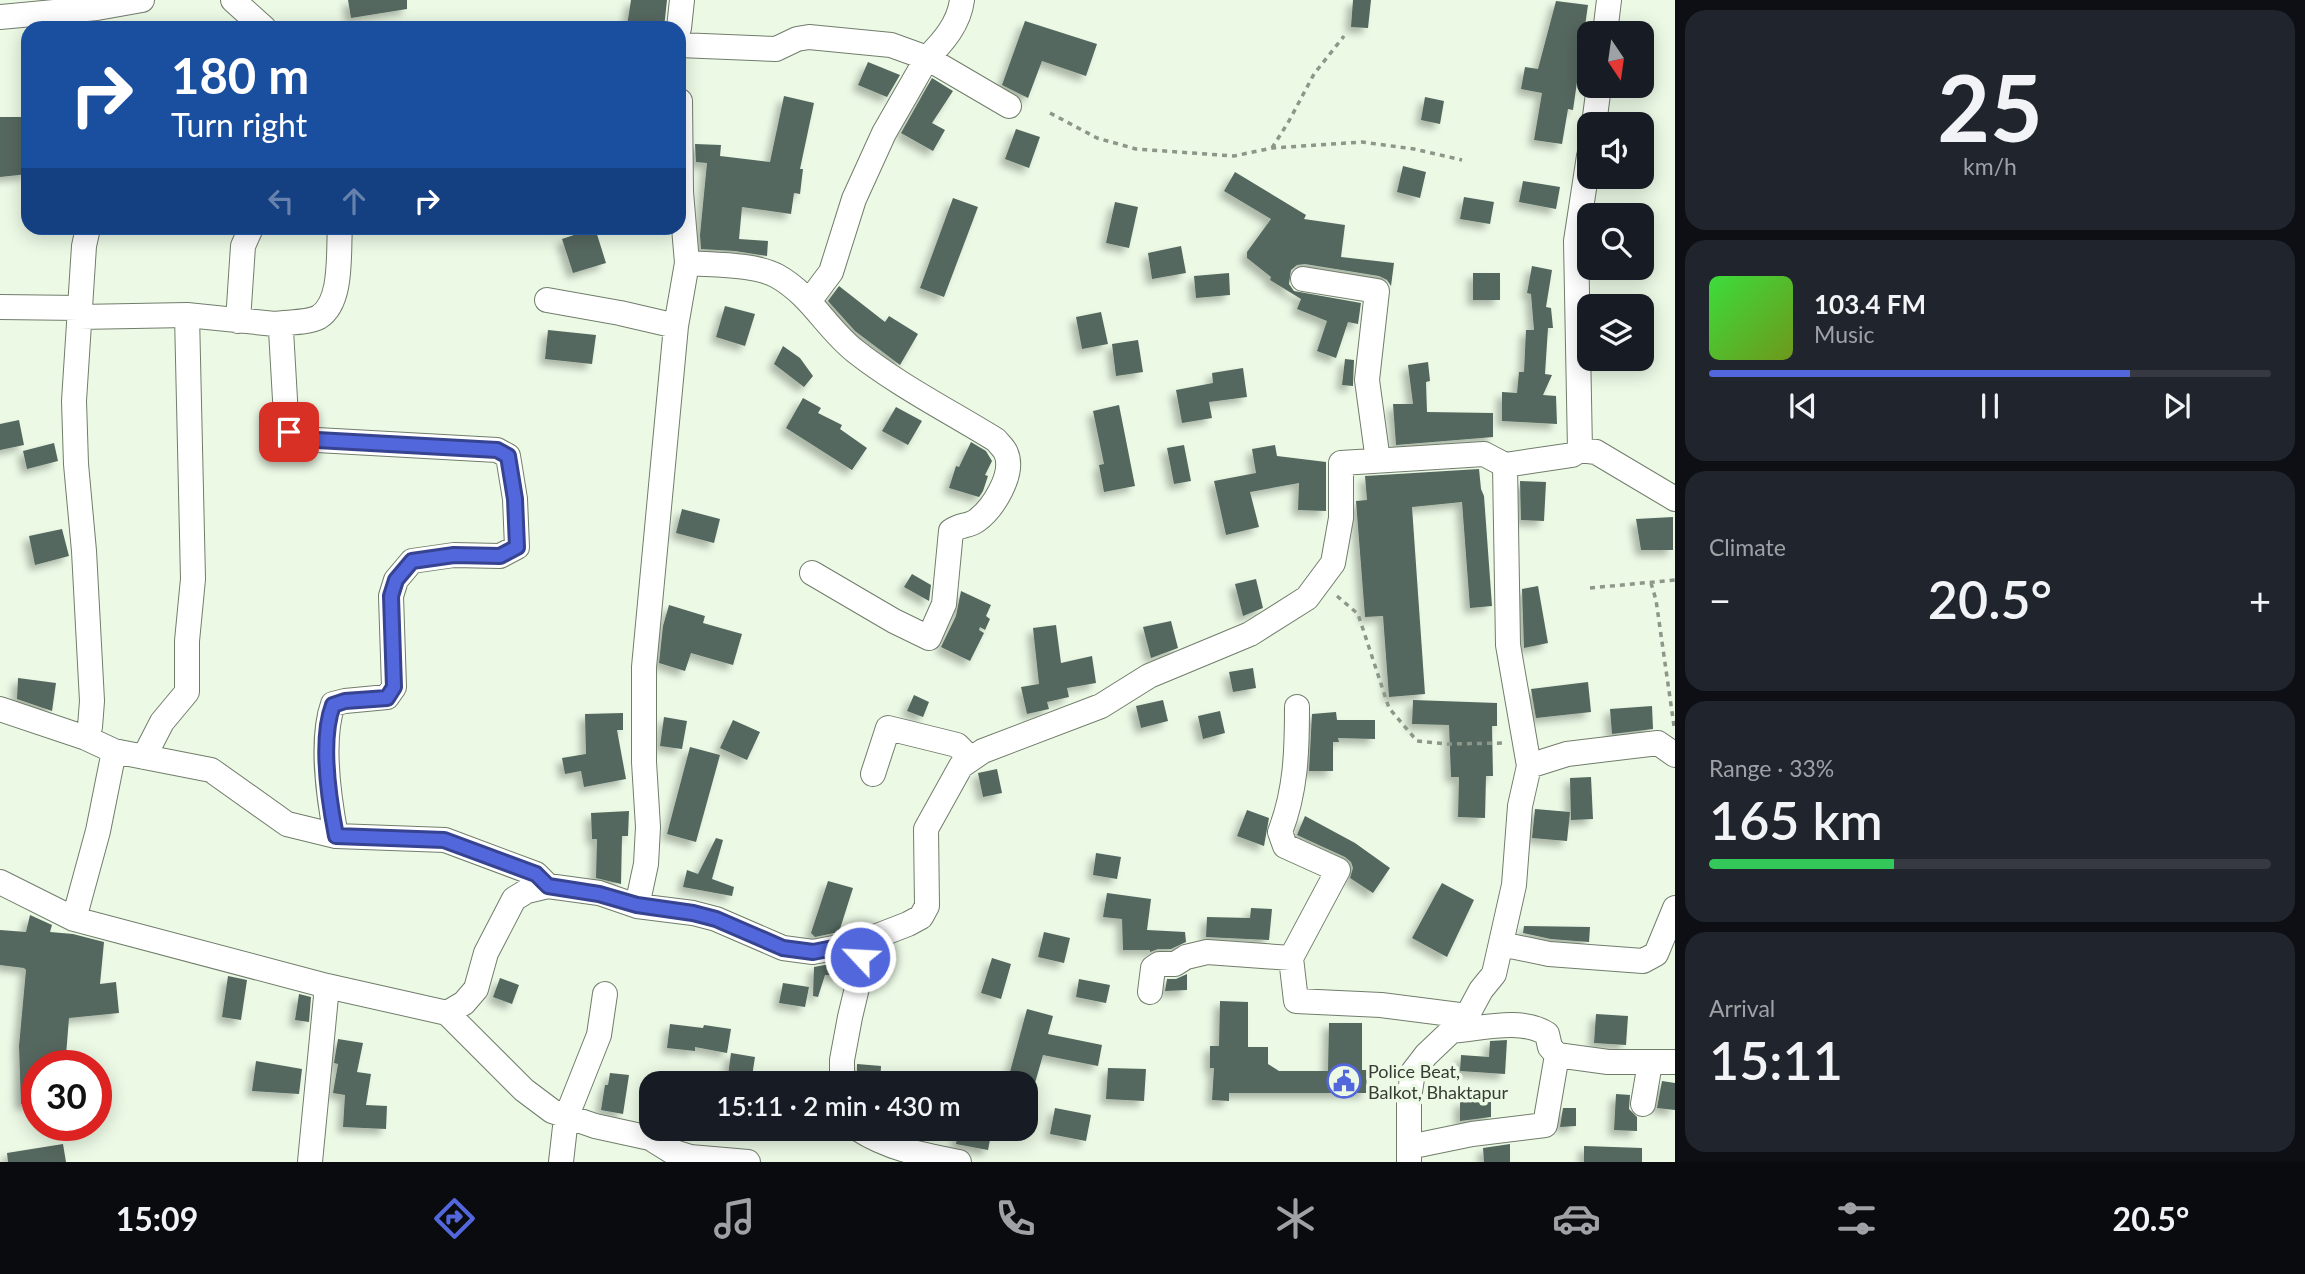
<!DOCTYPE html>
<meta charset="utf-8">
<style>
body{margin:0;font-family:Lato,sans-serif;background:#20242c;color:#f1f3f6;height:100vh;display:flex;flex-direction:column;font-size:26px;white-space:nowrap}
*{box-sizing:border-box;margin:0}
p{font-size:23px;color:#9ea1a6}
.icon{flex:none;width:38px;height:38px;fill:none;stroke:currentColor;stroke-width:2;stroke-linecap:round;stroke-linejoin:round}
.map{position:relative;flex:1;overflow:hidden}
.panel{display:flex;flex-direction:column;gap:10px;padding:10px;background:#0d0f14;width:630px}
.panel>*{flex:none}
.hud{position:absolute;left:21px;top:21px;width:665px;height:214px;border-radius:21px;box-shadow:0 4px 18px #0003;background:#1a4fa0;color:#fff;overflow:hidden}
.needle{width:46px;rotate:167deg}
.buttons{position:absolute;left:1577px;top:21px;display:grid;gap:14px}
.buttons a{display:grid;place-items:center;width:77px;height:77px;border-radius:14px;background:#171b24;box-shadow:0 4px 18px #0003;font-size:35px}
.speed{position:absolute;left:21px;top:1050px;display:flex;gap:14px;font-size:35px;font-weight:700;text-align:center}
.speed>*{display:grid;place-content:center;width:91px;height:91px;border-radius:50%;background:#171b24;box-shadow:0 4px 18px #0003;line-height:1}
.speed .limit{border:10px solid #d22;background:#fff;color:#111}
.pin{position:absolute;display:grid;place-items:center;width:60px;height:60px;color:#fff;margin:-30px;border-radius:14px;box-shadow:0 4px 10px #0006}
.me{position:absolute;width:77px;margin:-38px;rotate:295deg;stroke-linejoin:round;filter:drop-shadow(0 0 5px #0008)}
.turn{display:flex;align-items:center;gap:24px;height:147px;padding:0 35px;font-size:32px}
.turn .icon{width:91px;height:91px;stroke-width:2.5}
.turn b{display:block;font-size:49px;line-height:60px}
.lanes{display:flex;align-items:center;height:66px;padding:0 35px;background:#0003;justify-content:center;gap:35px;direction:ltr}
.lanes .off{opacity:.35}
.big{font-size:52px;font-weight:600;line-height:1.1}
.panel .widget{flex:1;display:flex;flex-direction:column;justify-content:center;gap:10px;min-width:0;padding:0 24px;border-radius:21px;background:#20242c}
.panel .dial{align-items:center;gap:0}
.dial b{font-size:91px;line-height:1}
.song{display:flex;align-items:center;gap:21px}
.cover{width:84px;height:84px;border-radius:10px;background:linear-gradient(135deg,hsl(120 70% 55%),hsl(80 70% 35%))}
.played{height:7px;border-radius:4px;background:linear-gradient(90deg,#5367dd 75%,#363941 75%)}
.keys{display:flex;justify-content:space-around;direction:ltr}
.heat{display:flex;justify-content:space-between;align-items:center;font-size:38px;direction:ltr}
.charge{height:10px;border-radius:5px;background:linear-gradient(90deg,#34c759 33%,#363941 0)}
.trip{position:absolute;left:639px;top:1071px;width:399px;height:70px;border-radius:21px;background:#171b24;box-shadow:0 4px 18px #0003;font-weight:600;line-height:70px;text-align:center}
.tab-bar{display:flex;height:112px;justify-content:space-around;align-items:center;background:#090b0e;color:#9ea1a6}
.tab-bar .icon{width:49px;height:49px}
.tab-bar .current{color:#5367dd}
.tab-bar b{font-size:32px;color:#f1f3f6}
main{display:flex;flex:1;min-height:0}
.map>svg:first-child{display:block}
</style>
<main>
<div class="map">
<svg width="1675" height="1162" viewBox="0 0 1675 1162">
<defs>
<filter id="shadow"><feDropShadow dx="-5.5" dy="5.5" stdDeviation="3.5" flood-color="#0004"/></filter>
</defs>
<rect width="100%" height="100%" fill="#ebf9e5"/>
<path fill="#54685e" filter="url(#shadow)" d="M348,0h59v9l-56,9z
M631,0h36l-3,28 -37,-2z
M1353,0h18l-3,28 -17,-1z
M1556,1l32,4 -15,105 -5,-1 -6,35 -28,-4 8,-47 -21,-4 4,-22 13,2z
M1025,21l72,23 -11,32 -44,-15 -14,37 -26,-13z
M868,62l32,13 -13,22 -29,-12z
M932,78l21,13 -21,32 13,7 -12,21 -32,-18z
M784,96l30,7 -14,66h3l-3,25 -6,-1 -3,21 -49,-7 -3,32 29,2 -1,15 -32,-5 -34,-2 -1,-14 7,-72 -11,-1 -1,-18 26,1 -1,11 50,6z
M1425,97l19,4 -4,23 -19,-4z
M0,117h28v57l-28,3z
M1016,129l24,8 -11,31 -24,-9z
M1403,166l23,6 -6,26 -23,-6z
M1235,172l71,43 -2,4 41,6 -4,32 53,6 -3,23 -4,-6 -8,-4 -74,-12 -8,1 -6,5 -2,14 5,7 67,12 -3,21 -10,-2 -12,36 -19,-7 10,-30 -30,-12 4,-10 -31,-19 1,-3 -24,-19v-6l24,-33 -47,-28z
M1523,181l37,6 -4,22 -37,-7z
M1464,197l30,5 -4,22 -30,-5z
M953,198l25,9 -34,90 -24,-9z
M1115,202l23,5 -9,41 -23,-5z
M595,228l11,35 -33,10 -11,-34z
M1181,246l5,27 -34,6 -4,-26z
M1532,266l20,4 -6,37 5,1 2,20h-5l-3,46 7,1 -9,20 13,1 1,28 -55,-3v-29l15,1 2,-21h5l2,-42h8l-3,-36 -4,-1z
M1229,273l1,22 -34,3 -2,-22z
M1473,273h27v27h-27z
M839,286l46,36 4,-6 29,18 -18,31 -45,-34 -27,-30z
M725,306l30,8 -10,32 -29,-9z
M1101,312l7,32 -26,5 -6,-32z
M548,330l48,5 -4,29 -47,-5z
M1138,340l5,32 -27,4 -4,-32z
M783,346l17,12 13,18 -9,11 -30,-23z
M1345,359l9,1 -1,26 -11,-1z
M1428,362l2,19 -4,1 1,30 66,1v24l-97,8 -3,-41h20l-5,-39z
M1243,368l4,29 -38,5 3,16 -30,5 -6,-33 37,-7 -1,-10z
M803,398l18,10 -3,5 24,12 -2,4 27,19 -15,22 -66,-42z
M1119,405l16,81 -31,6 -5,-27 5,-1 -11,-53z
M896,407l26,14 -14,24 -26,-14z
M19,420l5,25 -24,5v-26z
M971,442l15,9 6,10 -7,14 3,1 -5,15 -4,6 -30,-9 7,-22 3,1z
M54,443l4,18 -31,8 -4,-18z
M1184,445l7,36 -17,3 -7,-36z
M1275,445l2,11 49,6v49l-28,-1 1,-27 -49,9 9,35 -33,8 -12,-54 42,-8 -4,-24z
M1479,469l2,20 3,7 8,110 -22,2 -8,-106 -50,5 13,187 -36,3 -6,-81 -18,1 -9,-116 11,-1 -2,-24z
M1520,481l26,1 -2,39 -23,-1z
M682,509l38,10 -6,24 -38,-10z
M1673,517v33h-32l-5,-31z
M62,529l7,27 -34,9 -6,-29z
M912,574l19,11 -2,16 -25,-14z
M1256,579l7,29 -20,8 -8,-32z
M1538,586l10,57 -24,5 -2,-59z
M961,591l30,14 -5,11 4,3 -5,11 -5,-3 -1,3 5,3 -14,28 -29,-14 15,-31z
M669,605l36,11 -2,7 39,11 -9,31 -42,-12 -6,18 -26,-8 4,-37z
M1171,621l7,27 -27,10 -8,-31z
M1056,625l5,38 31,-7 4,27 -29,5 2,9 -22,5 2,7 -22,5 -6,-27 18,-3 -6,-56z
M1253,668l3,20 -23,4 -4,-20z
M18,678l38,5 -4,28 -35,-12z
M1588,682l3,30 -55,6 -5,-29z
M914,695l15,7 -6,15 -16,-6z
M1163,700l5,21 -27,7 -5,-22z
M1413,700l84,3v23h-5l1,50h-7l-1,42 -27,-1 1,-40h-8l-2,-52 -37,-1z
M1652,706l1,23 -41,5 -2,-25z
M1220,711l5,22 -22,6 -5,-23z
M1336,712l1,8h38v19l-37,-1 1,4h-6v29h-24l3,-57z
M623,713v17h-6l9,49 -42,8 -3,-16 -16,3 -3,-16 24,-4 -1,-40z
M664,717l23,4 -5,28 -22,-3z
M733,720l27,12 -13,28 -27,-12z
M690,747l30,8 -24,87 -29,-8z
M997,769l5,24 -19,4 -5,-24z
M1591,777l2,42 -22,1 -1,-42z
M1535,809l35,3 -3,29 -35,-3z
M1247,810l22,8 -5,28 -27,-10z
M629,811l-1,25h-6l-1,48 -25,-6 1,-39h-5l-1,-26z
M1305,816l50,27 35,25 -17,25 -23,-15 3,-10 -2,-6 -6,-5 -48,-22z
M716,838l7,2 -11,39 22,8 -2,9 -49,-9 4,-17 11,4z
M1096,853l25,4 -4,22 -24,-4z
M828,881l25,7 -14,44 -24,5 -4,-4z
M1442,883l32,17 -27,57 -35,-19z
M1107,893l44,6 -4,31 38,2 1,10 -15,7h-13l-8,3v-2h-27l-1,-31 -19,-2z
M1251,908l21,1 -3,31 -63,-3 1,-20 43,1z
M30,915l22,10 -2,7 23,2 31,8 -4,42 16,-2 3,31 -50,5 -3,37 -10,-1 1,12h-20v37l-16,1 -2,-58 7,-76 -2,-2 -24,-3v-35l26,2z
M1524,926l66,1 -1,15 -38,-3 -28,-6z
M1044,932l26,6 -6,25 -26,-6z
M992,958l19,6 -10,35 -20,-6z
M841,962v14l-16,-1 -7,22 -5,-1 1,-29z
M1187,974v16l-22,1 2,-12h9z
M228,976l19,4 -6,40 -19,-3z
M500,978l19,7 -7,19 -19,-7z
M1079,979l31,6 -4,18 -30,-6z
M783,983l26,4 -4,20 -26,-4z
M299,994l12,3 -2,25 -14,-2z
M1220,1001l28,1v45h20v17l11,7h49l1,-48h33v47h5l-1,23h-137v8l-17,-1 2,-32h-4v-22h9z
M1027,1009l26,7 -5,18 54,11 -4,21 -55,-11 -8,28h-28z
M1596,1014l32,2 -2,29 -32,-2z
M670,1024l33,4 1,-3 27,4 -4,24 -32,-6v4l-28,-3z
M338,1039l25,4 -6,29 14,2 -5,31 21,1 -1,23 -43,-2 2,-32 -12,-2 5,-29 -4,-1z
M1507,1040l-2,34 -45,-3 1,-16 28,2 1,-16z
M731,1053l24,4 -4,26h-24z
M256,1061l46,8 -3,25 -47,-3z
M857,1064l24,2 -1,17h-23z
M1108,1068l38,1 -2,32 -38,-2z
M610,1073l19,2 -6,39 -22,-4 4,-25h3z
M1662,1081l13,2v27l-18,-2z
M1616,1094l14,1 -1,14 8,8v14l-23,-1z
M1460,1101l31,1v15l-31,4z
M1055,1108l36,7 -5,26 -36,-7z
M1563,1108h13v18l-16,1z
M959,1129h33l-4,21 -32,-6z
M63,1144l3,18h-58l-1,-9z
M1510,1144v18h-26l-1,-14z
M1584,1146l58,2v14h-58z"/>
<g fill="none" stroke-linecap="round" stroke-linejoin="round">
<defs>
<path id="minor" d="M233,0l31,28
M0,17l97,-9 45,-8
M679,28l3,-28
M1605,33l4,-33
M679,45l97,4 21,-10 12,-2 82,8 36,13c16,-16 32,-34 35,-58
M1594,124l5,-38
M687,263c25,2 69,1 90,13 34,19 49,52 78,75 43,34 94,60 141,89 3,4 8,8 10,13 9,21 -13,56 -30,68 -7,5 -17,4 -25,10l-7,73 -15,34 -35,-17 -82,-48
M1303,279l74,12 -10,89 11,81
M547,300l73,13 56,13
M810,300l21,-28 23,-73 30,-66 43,-75 82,48
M0,307l80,1
M187,315l88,9 6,6 5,87 3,15 10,7 198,11 11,6 7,43 2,48 -17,9 -46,-1 -42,6 -16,19 -5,16 3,91 -7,10 -42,4 -12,3c-13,37 -4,95 3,132
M79,317l108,-2 6,264 -6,62v51l-25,30 -18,35
M238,321l5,-75 8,-18
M275,324c12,-2 33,-1 44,-7 24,-15 19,-64 21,-89
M1580,450l16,2 79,47
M1297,707c0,44 -1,84 -17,125l5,14 53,24 -47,88 5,43 85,4 86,11
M0,709l86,29 28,13 97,19 76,54 49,12 109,4 91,34 12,12
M86,738l4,-11 2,-26 -8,-150 -8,-87 -2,-63 10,-155 4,-18
M1529,766l38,-12 91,-11 17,12
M873,774l15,-46 69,17 13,13
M0,882l74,37 253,67 120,27 17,-10 12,-14 10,-36 28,-54 13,-8 21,-5 51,7 38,13 56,7 23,6 67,29 30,4 46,-9 49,-19 13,-7 6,-11 -1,-77 35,-63 22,-15 118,-45 48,-30 101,-42 57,-36 26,-35 8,-45v-55l143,-9 21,11
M637,906l9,-42 2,-37 -4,-65v-95l32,-341 11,-63 -6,-71 -1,-91
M74,919l24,-88 16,-80
M1501,944l48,10 94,7 13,-7 19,-46
M1150,992l3,-24 6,-4h16l11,-7 21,-5 84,6
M447,1013l77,77 28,21 43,15 55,12 21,13 19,6 58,5
M1451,1031c29,-2 71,-14 96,3l3,13 7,8 51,7h67
M842,1083v-23l8,-43 11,-46 -2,-28
M1643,1104l7,-41
M858,1129c31,20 65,26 101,33
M1409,1147l63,-13 73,-9 12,-70
M310,1162l17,-176
M561,1162l5,-44 33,-83 6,-41
M1409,1162v-64l4,-26 13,-17 41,-39 14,-26 13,-16 20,-89 6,-79 9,-40 -21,-121 -3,-180 67,-10 8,-5 -4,-209 13,-85"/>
</defs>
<use href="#minor" stroke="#717d6b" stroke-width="26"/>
<path stroke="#8d9789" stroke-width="3.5" stroke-dasharray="5 5" stroke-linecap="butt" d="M1050,113l47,25 39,11 98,7 38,-8 90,-6 52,7 48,11
M1272,148l17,-27 25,-47 30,-38
M1651,583l5,17 18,126
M1590,588l85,-8
M1337,596l21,18 31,94 28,33 31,3 56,-1"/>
<use href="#minor" stroke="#fff" stroke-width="24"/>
</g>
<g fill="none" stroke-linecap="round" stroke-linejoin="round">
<defs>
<path id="route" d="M289,432l10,7 198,11 11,6 7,43 2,48 -17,9 -46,-1 -42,6 -16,19 -5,16 3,91 -7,11 -42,3 -12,4c-13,34 -4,95 3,131l108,4 92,34 12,12 51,8 38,11 56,8 23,6 67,29 30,4 46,-9 1,14"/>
</defs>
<use href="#route" stroke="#364390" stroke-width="18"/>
<use href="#route" stroke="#5367dd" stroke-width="12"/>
</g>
<defs>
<symbol id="civic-ring" viewBox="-11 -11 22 22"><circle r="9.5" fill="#ebf9e5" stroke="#5367dd" stroke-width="1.5"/><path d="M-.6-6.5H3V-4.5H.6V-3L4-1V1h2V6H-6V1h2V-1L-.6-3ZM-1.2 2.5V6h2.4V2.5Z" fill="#5367dd"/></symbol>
</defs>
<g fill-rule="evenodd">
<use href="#civic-ring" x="1325" y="1062" width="38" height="38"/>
</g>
<g text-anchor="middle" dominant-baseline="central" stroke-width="7" stroke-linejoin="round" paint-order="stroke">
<g font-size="18" fill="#373d35" stroke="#ebf9e5" text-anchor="start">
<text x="1368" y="1071">Police Beat,<tspan x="1368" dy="21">Balkot, Bhaktapur</tspan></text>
</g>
</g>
</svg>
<div class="buttons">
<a><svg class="needle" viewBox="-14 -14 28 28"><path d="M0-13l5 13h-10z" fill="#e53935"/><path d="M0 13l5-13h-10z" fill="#9ea1a6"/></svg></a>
<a><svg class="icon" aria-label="sound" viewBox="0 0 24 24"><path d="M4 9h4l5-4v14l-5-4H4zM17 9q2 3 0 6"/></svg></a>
<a><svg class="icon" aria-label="search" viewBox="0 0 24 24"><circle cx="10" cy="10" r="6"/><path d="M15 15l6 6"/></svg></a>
<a><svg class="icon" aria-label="layers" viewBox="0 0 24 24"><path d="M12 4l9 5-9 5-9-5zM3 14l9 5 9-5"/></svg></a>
</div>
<div class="speed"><div class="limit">30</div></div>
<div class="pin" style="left:289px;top:432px;background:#d93025"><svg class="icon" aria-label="arrive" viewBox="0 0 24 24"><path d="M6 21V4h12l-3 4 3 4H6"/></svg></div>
<svg class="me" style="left:860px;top:957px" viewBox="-20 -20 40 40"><circle r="17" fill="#5367dd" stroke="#fff" stroke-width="3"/><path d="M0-11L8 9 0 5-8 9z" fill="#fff"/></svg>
<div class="trip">15:11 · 2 min · 430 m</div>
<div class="hud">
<div class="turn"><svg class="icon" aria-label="right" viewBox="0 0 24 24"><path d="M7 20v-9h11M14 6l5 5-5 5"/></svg><div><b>180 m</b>Turn right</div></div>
<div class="lanes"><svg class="icon off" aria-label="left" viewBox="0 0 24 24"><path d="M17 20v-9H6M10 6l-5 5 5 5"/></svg><svg class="icon off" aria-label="ahead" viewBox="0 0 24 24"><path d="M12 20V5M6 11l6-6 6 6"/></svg><svg class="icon" aria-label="right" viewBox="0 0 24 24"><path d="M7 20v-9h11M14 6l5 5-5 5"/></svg></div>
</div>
</div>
<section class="panel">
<div class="widget dial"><b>25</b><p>km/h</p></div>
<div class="widget">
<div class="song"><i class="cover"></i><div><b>103.4 FM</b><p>Music</p></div></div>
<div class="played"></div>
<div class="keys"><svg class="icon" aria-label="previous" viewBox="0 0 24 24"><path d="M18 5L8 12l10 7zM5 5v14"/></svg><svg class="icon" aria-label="pause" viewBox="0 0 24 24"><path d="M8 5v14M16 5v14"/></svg><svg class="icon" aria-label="next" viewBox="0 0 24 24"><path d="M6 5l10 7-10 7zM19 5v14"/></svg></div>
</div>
<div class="widget"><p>Climate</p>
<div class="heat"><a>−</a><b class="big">20.5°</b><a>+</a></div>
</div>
<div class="widget"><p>Range · 33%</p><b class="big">165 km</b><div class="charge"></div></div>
<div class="widget"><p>Arrival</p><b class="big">15:11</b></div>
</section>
</main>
<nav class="tab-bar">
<b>15:09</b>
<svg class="icon current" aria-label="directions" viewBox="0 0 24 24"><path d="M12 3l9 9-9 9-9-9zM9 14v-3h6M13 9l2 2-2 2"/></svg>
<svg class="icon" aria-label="music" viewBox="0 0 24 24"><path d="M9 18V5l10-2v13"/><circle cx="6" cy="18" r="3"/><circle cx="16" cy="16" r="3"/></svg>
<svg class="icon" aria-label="phone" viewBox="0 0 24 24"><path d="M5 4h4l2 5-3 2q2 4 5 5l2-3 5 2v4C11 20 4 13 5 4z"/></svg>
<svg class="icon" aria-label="climate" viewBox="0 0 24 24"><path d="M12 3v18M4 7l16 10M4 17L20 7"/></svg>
<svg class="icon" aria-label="car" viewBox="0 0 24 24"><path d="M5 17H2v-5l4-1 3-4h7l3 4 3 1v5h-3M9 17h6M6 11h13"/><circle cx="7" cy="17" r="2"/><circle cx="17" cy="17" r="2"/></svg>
<svg class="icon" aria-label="filters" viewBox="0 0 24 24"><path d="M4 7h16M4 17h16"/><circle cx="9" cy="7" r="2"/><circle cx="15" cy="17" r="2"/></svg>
<b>20.5°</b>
</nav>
